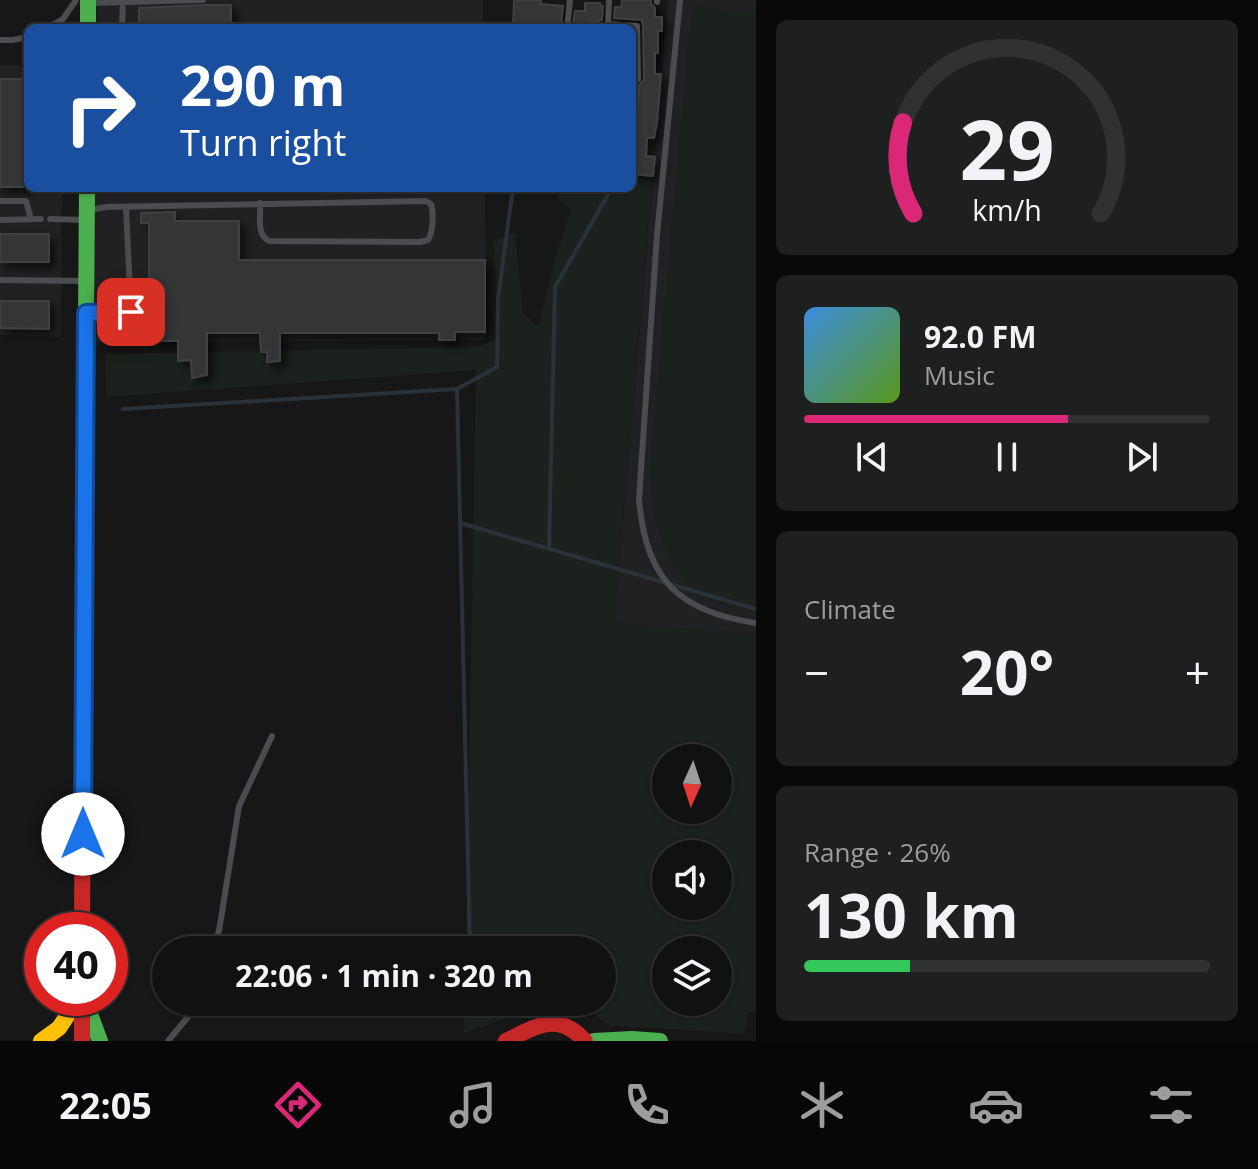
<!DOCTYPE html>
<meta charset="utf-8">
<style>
body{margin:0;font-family:"Open Sans",sans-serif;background:#1e1f1f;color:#f1f3f6;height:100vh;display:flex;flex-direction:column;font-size:30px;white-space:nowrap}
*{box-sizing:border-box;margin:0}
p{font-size:26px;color:#9c9d9f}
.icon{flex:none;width:44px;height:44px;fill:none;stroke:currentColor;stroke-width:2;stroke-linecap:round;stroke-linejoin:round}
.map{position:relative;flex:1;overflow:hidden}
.panel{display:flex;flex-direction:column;gap:20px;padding:20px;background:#090909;width:502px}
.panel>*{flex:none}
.top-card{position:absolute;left:24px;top:24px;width:612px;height:168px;border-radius:12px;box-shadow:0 2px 6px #0004,0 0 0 2px #303131;background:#1a4fa0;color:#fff;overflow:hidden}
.needle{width:52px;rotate:183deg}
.tools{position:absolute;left:652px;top:744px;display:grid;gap:16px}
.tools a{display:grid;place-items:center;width:80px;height:80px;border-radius:50%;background:#111;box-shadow:0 2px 6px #0004,0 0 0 2px #303131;font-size:40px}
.speed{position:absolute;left:24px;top:912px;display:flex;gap:16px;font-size:40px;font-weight:700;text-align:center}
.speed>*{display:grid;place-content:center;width:104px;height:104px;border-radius:50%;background:#111;box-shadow:0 2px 6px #0004,0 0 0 2px #303131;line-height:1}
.speed .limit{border:12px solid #d22;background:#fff;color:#111}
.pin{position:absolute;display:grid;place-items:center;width:68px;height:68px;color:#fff;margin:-34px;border-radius:16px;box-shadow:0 4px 12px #0006}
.me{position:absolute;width:88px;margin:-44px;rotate:0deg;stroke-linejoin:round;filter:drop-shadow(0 0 6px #0008)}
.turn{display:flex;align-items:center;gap:28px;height:168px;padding:0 24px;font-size:36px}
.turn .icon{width:104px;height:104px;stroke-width:2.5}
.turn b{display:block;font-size:56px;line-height:68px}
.big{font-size:60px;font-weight:700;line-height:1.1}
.panel .card{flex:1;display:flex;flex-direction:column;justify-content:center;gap:12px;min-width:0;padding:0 28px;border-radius:12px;background:#1e1f1f}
.panel .dial{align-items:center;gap:0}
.dial svg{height:208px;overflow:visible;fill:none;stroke:#303131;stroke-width:7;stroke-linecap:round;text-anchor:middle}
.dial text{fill:#f1f3f6;stroke:none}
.song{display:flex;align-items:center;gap:24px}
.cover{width:96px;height:96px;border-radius:12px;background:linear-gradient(135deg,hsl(210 70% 55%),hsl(90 70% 35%))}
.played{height:8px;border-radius:4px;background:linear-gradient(90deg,#db2777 65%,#303131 65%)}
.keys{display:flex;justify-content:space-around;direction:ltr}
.heat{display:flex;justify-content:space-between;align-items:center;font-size:44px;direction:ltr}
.charge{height:12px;border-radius:6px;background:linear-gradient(90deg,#34c759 26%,#303131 0)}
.trip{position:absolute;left:152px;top:936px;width:464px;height:80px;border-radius:40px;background:#111;box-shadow:0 2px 6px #0004,0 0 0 2px #303131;font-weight:700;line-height:80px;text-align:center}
.tab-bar{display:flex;height:128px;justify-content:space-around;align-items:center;background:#070707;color:#9c9d9f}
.tab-bar .icon{width:56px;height:56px}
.tab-bar .current{color:#db2777}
.tab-bar b{font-size:36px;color:#f1f3f6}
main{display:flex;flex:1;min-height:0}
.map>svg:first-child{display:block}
</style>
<main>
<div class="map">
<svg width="756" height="1041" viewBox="0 0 756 1041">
<defs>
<filter id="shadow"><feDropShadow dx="5.5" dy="5.5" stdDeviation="4" flood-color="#0009"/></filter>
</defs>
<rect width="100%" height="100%" fill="#171717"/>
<path fill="#212124" d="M97,0h386v28h-387z
M668,0h88v634l-142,-10z
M0,65h28v123h34l-1,149 -61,-2z
M94,188h391l1,152 -395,3z"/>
<path fill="#1b211c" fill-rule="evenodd" d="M695,7l61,5v602l-61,-17 -18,-24 -15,-33 -8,-25 -5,-43 42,-458z
M632,120l25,2 -43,501 142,11v378h-7l-5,22 -137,-9 -27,-23h22v-52h-136l10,-580 -370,27 -1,-43 373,-7 22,-9 -7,-97 22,-9 8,82 15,12 19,-74 14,-43 -14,-10 3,-11h72zM666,758h52v52h-52zM666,854h52v52h-52zM666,950h52v52h-52z
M465,1002h90l-91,31z"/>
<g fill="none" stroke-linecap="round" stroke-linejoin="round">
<path stroke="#2a3239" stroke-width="4" d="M457,389l40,-22 1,-69 15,-110
M123,409l334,-20 13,561
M460,523l296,86
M549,549l6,-262 57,-99
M471,1002v9"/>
</g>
<path fill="#343537" stroke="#3f4043" stroke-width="2" filter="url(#shadow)" d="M514,0h27v4l22,2 -2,20h-3v2h-45z
M622,0h29v4l4,4v9h7v14h-4v22h-3v21h6l-4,48 -3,16h-7l-1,18 9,1 -2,19 -21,-2v-68l6,1 1,-22 5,-5 -1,-54 -1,-6 -28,-2 1,-11h6z
M585,3h15l1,3h2l-1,14 -15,3v2l-14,1 2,-15h10z
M206,5h25v23h-92v-20z
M0,79h28v108h-28z
M175,212v9h64v39h246v72h-30v8h-16v-7h-159v28l-13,1v-10h-6l-1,-19h-53v42l-15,3 -1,-18 -13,1v-20h-22l-1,-8h-6v-110h-8v-10z
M0,234h49v28h-49z
M0,301h49v28l-49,-1z"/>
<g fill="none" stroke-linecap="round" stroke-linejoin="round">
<path stroke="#4b4c50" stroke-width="6" d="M657,0v2
M680,0l-23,235 -18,264c6,79 39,113 117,124
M91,3l112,-3
M608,24l1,-24
M47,28l16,-9 13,-19
M122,28l1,-28
M567,28l3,-28
M601,28l7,-4 29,2 1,53
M0,40h13l15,-3
M0,201h26l5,18
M90,210l16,-3 320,-6 5,3c3,9 2,28 -3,36l-8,2 -151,-1c-13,-6 -8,-25 -9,-38
M50,219l36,1
M0,220l41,-1
M0,280l86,1
M89,313l42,-1 -5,-105
M212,950l7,-19 20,-125 33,-70
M168,1041l20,-24 5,-15"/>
<path stroke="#4caf50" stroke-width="16" d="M88,0v28
M85,458l2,-270
M84,998l16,43
M594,1041l38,-2 28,2"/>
<path stroke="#ffc107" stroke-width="16" d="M41,1041l18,-13 20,-30"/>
<path stroke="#c62828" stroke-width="16" d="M82,930l3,-472
M82,1004v37
M506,1041c31,-15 52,-30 79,0"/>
</g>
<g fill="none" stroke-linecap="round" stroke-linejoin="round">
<defs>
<path id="route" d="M83,834l3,-521 45,-1"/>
</defs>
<use href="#route" stroke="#114b97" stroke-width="20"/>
<use href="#route" stroke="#1a73e8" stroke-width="14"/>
</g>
</svg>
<div class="tools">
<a><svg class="needle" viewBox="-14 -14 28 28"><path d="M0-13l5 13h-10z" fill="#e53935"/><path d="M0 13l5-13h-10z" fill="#9c9d9f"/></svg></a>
<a><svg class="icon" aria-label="sound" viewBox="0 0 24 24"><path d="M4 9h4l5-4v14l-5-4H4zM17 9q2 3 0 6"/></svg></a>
<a><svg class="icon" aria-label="layers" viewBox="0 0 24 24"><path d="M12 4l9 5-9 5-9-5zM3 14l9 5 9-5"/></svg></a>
</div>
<div class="speed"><div class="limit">40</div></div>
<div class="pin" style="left:131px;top:312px;background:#d93025"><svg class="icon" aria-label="arrive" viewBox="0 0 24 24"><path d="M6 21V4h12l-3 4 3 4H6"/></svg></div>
<svg class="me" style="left:83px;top:834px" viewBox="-20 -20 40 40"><circle r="19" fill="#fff"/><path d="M0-13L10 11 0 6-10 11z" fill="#1a73e8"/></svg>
<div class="trip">22:06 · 1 min · 320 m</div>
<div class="top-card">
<div class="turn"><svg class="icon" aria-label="right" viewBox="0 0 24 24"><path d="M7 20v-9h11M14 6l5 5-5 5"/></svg><div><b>290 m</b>Turn right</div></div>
</div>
</div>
<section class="panel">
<div class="card dial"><svg viewBox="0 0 100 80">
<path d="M14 69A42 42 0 1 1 86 69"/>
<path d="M14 69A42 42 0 0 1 10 34" stroke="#db2777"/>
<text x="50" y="56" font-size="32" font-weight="700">29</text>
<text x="50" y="72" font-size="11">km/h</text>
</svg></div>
<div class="card">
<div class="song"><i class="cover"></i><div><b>92.0 FM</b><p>Music</p></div></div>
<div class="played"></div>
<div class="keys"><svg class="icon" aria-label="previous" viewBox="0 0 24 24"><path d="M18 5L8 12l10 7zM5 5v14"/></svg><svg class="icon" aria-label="pause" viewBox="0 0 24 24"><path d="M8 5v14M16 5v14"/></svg><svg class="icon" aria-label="next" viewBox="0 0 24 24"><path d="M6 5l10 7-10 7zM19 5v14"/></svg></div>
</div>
<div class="card"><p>Climate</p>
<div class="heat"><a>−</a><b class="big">20°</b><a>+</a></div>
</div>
<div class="card"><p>Range · 26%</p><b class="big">130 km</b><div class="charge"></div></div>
</section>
</main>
<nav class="tab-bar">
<b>22:05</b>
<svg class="icon current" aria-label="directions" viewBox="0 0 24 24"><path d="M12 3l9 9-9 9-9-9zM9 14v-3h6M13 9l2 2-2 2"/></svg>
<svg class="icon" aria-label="music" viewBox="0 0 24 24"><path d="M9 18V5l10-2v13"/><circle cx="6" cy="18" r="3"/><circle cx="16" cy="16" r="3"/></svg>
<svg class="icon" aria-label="phone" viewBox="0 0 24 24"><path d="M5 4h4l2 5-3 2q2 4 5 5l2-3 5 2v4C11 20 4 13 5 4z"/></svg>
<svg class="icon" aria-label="climate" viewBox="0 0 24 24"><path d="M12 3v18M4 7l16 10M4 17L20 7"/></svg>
<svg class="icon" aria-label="car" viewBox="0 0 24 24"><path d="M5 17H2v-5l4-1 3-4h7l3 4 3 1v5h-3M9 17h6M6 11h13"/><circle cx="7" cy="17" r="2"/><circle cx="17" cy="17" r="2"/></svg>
<svg class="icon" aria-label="filters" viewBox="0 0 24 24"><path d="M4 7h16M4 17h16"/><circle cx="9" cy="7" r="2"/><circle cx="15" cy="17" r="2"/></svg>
</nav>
